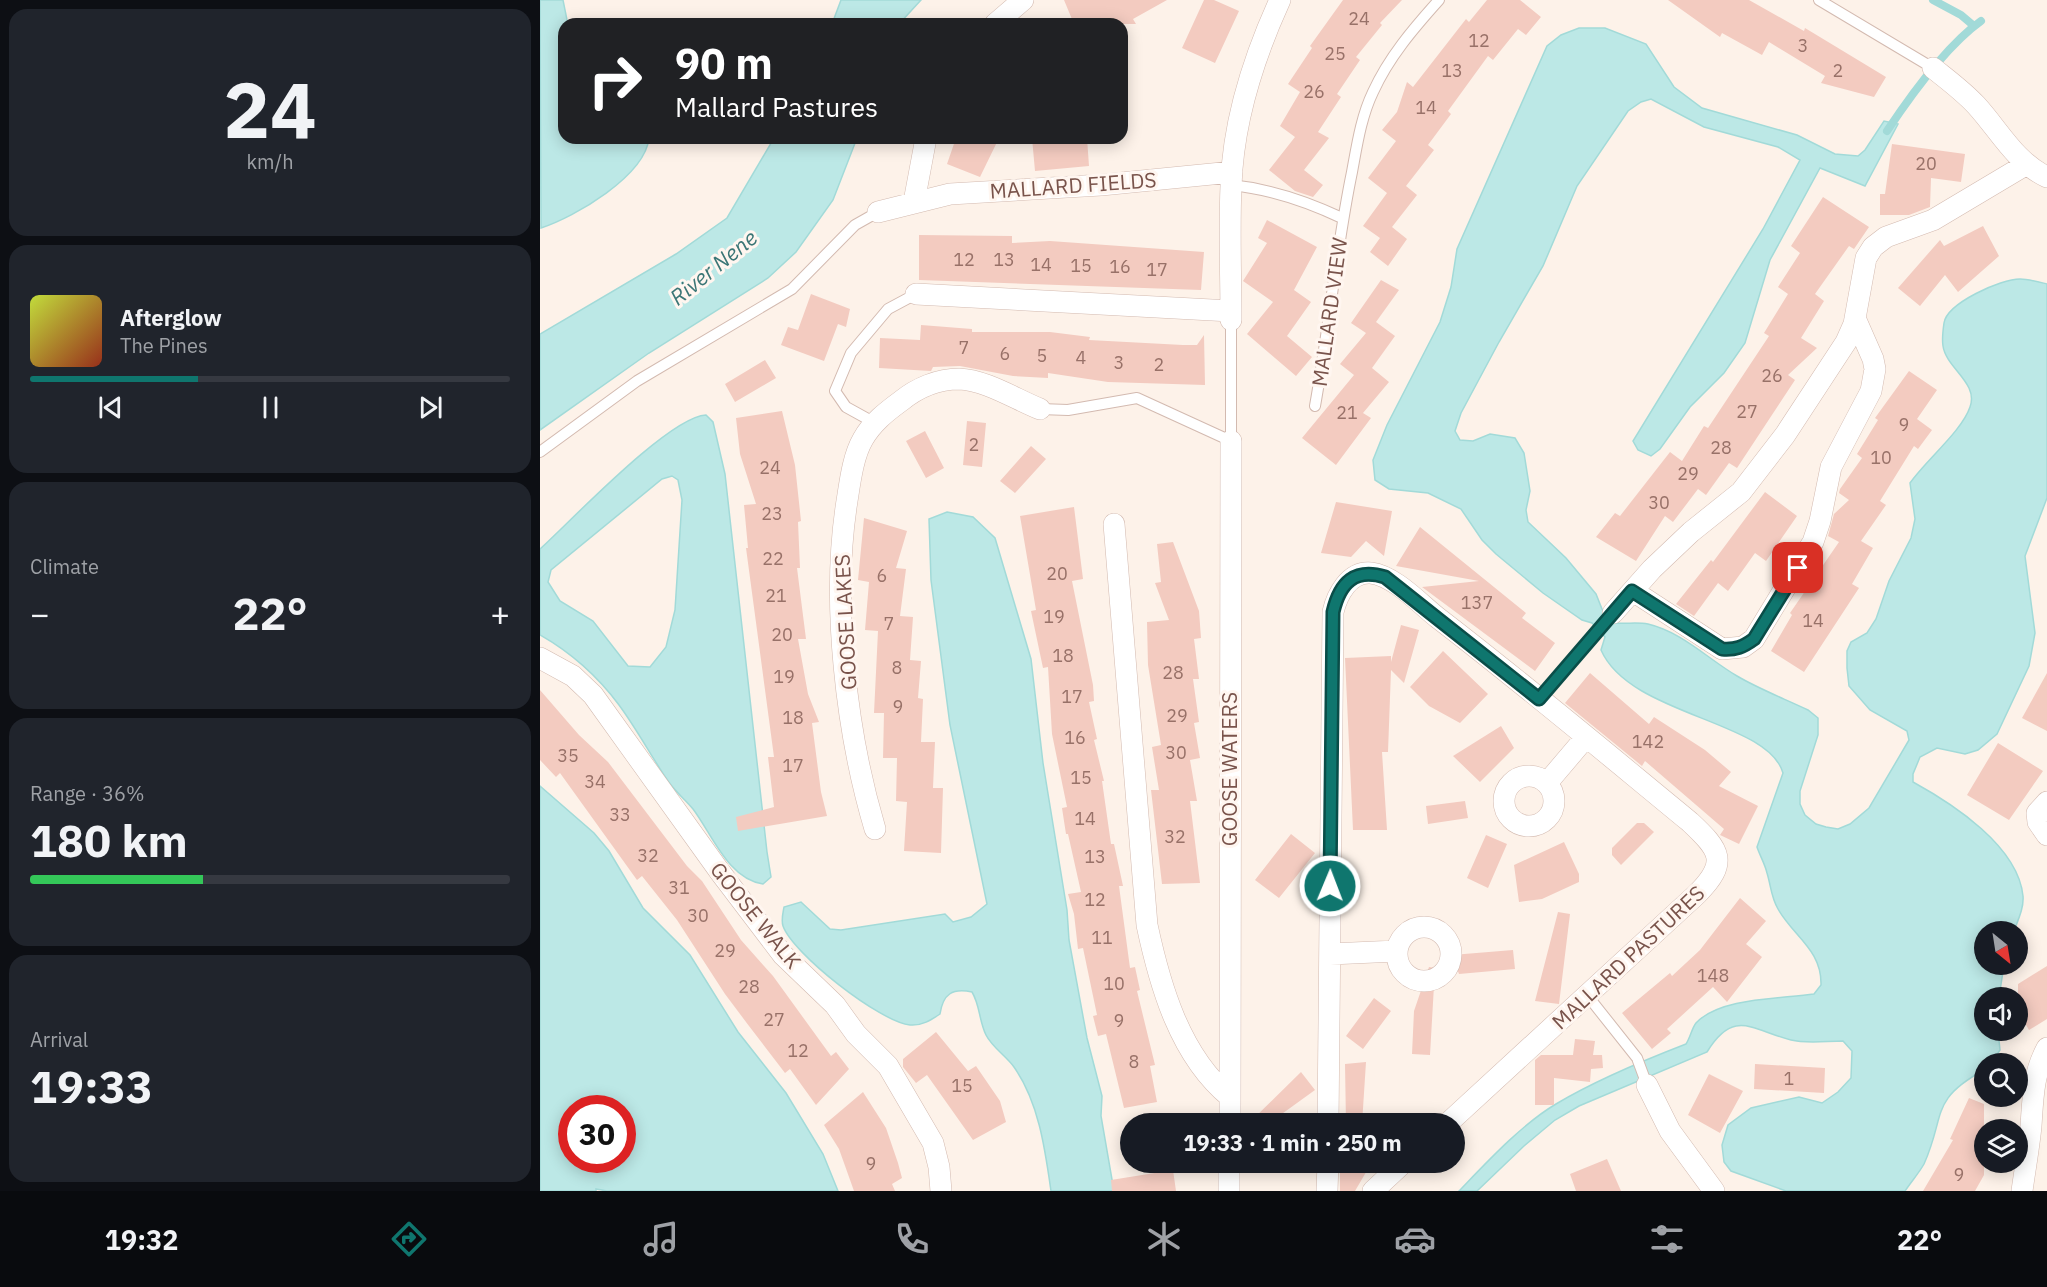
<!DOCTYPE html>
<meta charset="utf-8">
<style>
body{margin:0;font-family:"IBM Plex Sans",sans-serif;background:#20242c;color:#f1f3f6;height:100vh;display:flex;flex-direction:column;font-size:22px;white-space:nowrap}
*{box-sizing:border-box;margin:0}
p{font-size:20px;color:#9ea1a6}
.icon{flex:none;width:33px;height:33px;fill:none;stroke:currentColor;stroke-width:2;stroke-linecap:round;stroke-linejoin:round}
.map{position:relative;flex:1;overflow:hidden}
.details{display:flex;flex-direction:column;gap:9px;padding:9px;background:#0d0f14;width:540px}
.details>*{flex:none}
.guide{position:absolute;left:18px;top:18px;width:570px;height:126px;border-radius:18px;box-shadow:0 3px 15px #0003;background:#202124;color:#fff;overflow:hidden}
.needle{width:39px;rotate:150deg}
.tools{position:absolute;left:1434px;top:921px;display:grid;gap:12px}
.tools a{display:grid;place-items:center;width:54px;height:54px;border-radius:50%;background:#171b24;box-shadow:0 3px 15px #0003;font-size:30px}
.speed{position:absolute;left:18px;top:1095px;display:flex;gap:12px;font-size:30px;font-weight:700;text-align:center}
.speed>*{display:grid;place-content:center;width:78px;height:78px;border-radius:50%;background:#171b24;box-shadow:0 3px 15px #0003;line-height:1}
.speed .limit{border:9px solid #d22;background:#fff;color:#111}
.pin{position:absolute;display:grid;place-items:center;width:51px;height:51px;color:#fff;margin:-26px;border-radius:12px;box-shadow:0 3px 9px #0006}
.me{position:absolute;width:66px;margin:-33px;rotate:1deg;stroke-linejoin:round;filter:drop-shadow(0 0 4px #0008)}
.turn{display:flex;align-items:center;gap:21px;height:126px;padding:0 18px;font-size:27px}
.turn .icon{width:78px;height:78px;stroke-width:2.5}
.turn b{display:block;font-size:42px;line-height:51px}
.big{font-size:45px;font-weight:700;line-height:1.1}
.details .widget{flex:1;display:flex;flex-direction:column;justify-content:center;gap:9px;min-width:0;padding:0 21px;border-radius:18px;background:#20242c}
.details .dial{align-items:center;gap:0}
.dial b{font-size:78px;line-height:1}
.song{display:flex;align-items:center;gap:18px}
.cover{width:72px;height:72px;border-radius:9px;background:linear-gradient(135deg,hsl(70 70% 55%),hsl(10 70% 35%))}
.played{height:6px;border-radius:3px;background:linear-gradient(90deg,#0f766e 35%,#363941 35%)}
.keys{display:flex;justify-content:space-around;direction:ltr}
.heat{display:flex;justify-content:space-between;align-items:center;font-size:33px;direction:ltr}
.charge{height:9px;border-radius:4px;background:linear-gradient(90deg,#34c759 36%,#363941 0)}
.trip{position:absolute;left:580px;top:1113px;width:345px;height:60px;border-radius:30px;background:#171b24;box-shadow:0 3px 15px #0003;font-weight:700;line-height:60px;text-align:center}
.menu{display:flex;height:96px;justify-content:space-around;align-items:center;background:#090b0e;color:#9ea1a6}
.menu .icon{width:42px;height:42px}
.menu .selected{color:#0f766e}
.menu b{font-size:27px;color:#f1f3f6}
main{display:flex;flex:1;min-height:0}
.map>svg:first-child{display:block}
</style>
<main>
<section class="details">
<div class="widget dial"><b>24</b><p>km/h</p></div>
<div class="widget">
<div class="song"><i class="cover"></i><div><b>Afterglow</b><p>The Pines</p></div></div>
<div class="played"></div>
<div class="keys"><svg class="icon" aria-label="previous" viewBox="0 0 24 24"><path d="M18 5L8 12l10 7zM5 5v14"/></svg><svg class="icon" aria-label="pause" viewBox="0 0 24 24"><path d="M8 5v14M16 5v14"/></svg><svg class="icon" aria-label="next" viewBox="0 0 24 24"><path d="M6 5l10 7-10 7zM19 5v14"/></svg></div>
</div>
<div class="widget"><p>Climate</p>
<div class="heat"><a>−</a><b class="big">22°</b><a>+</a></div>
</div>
<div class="widget"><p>Range · 36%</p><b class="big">180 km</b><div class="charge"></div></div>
<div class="widget"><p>Arrival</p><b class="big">19:33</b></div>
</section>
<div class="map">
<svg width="1507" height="1191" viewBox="0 0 1507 1191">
<rect width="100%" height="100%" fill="#fdf2e9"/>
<path fill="#bce8e6" stroke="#a2dad8" stroke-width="1.5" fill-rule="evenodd" d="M0,0h23l4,20 4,4h-7v114h85c-4,38 -74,79 -108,90z
M301,0h80l-22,24h-67z
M1039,28h26l41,16 28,43 28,21 95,27 38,19 23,2 7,-6 19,-29 14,3 -33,62 -45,-18 -50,92 -25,83 -21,30 -34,34 -30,42 -9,7 -13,-6 -5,-9 130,-212 37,-69 -22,-13 -74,-20 -53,-28 -10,3 -13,9 -51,75 -34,80 -44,76 -38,71 -6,18 5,9 13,1 17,-7 25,4 9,15 6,38 -4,19 2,12 38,36 30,36 6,15 14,14c11,1 21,-1 32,1 34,8 60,35 89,52 22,13 48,23 71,34l10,8v17l-18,56v13l5,11 11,9 10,3 12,2 12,-5 19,-16 40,-68 -2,-9 -37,-21 -21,-24 -2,-18v-17l4,-9 16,-9 9,-14 13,-38 22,-43 4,-19 -5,-36c16,-23 52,-52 60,-76 9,-24 -24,-39 -27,-61 -1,-6 0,-16 1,-23 3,-20 57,-44 76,-44 8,0 19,3 27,5v214l-22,58 10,77 -6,33 -32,68 -19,16 -13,4 -28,-6 -17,9 -7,17v8c40,22 105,64 110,114 1,12 -5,24 -9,35l-30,1v32l20,1 -5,32 -15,1v32l14,1 2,19 -9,13 -7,1v6c-55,30 -38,45 -60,94 -5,9 -13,18 -19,27h-119l-55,-20 -7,-9 -2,-17 6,-20 23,-17 48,-11 23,6 16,-11 13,-14 1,-27 -9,-10c-17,0 -36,3 -52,-1 -39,-10 -57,-32 -84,12l-128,54 -24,14 -31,26 -47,45h-18c27,-28 63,-67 97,-87 40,-24 86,-43 130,-60 4,-6 6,-16 10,-21 24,-26 85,-24 118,-29l7,-9c1,-35 -27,-48 -43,-76 -7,-12 -7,-23 -11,-36 -2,-9 -7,-17 -10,-26l26,-74c-15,-53 -153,-57 -182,-123l4,-13 -13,-14 -10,-3 -39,-27 -47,-39 -14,-14 -21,-31 -33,-16 -39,-4 -14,-9 -2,-20 14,-35 53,-103 11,-35 6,-38 90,-203 14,-11z
M234,138h83l-24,62 -37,52 -28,26 -119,75 -109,77v-96l136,-80 51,-36z
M166,415l7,7 12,52 42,378 4,25 -8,7c-35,-5 -51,-50 -70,-75 -8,-10 -20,-19 -27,-31 -16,-24 -30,-50 -47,-73 -21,-28 -49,-53 -79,-70v-86c33,-30 129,-132 166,-134zM132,476l6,4 4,20 -7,110 -9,37 -16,20 -22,-1 -35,-45 -33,-20 -12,-19 3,-12 111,-91z
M407,512l26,5 22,21 36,121 12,104 24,147 2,30 18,98 15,58 -1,20 13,75h-63c-6,-42 -12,-88 -37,-124 -8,-11 -22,-20 -28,-32 -7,-14 -6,-30 -14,-43 -20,-4 -29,2 -32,22 -9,6 -18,12 -30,11 -30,-3 -117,-71 -127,-99 -2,-6 0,-13 1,-19l17,-5 29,27 11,1 104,-16 8,8 18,-5 16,-13 -37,-179 -19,-145 -2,-61z
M0,786l54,47 15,18 34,57 47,47 48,77 48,61 37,61 15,37h-231l-11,-2v2h-56zM32,1108h50v52h-50z"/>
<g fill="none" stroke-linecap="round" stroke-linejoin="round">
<path stroke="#a2dad8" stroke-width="8" d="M1393,0l28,15 13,11
M1347,131c24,-36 59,-85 94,-110"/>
</g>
<path fill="#f3cbc0" d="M524,0h103l-34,19 3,5h-62z
M664,0h10l25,11 -24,52 -33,-15z
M803,0h59l-22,23 2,2 -26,32 4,3 -23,34 4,3 -23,35 11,6 -25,32 19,15 -10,12 -18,-6 -26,-21 26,-33 -15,-11 20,-34 -12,-8 24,-36 -2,-2z
M947,0h33l21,17 -15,18 -8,-6 -25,31 -5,-4 -40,55 3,3 -23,31 6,5 -28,36 11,9 -25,32 15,12 -19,27 -18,-14 10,-14 -17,-12 24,-33 -19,-15 28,-37 -14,-11 15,-18 10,-30 6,5 53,-68 3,3z
M1128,0h81l55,31 1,-3 81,49 -12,20 -53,-14 4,-7 -56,-34 -7,13 -40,-22 -2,4z
M416,138h43l-19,39 -33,-13z
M492,138h55l2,28 -54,5z
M1352,144l73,10 -4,28 -30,-4 -1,29 -21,8h-29v-21h5z
M1283,197l46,30 -15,22 -5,-3 -34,48 9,7 -23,37 16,10 -29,27 7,5 -58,88 -8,-5 -23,32 -8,-6 -25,33 -8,-6 -29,45 -40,-24 19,-24 5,3 50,-64 12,9 22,-35 4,2 61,-92 -5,-3 24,-39 -10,-7 22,-34 -9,-7z
M727,220l50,27 -23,43 17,12 -24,34 25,21 -16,19 -49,-42 26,-32 -30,-21 24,-38 -9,-5z
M1443,226l16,30 -41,36 -13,-17 -25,31 -22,-18 42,-48 4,6z
M379,235l93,1v7l38,-2 154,11 -3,38 -282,-10z
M841,280l18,10 -23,32 19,14 -23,32 17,14 -26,31 8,5 -35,47 -34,-27 52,-63 -14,-11 26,-31 -15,-10z
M271,294l39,15 -4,18 -8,-3 -14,37 -43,-16 7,-18 10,3z
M381,325l51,4v3h78l40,5 -1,3 94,5h14l7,-10 1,50 -97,-3 -60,-9v5l-35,-2 -53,-10 -27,1 -2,4 -52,-3 1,-30 40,2z
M225,360l11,18 -41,24 -10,-18z
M1369,371l28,19 -20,29 15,11 -14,19 -4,-3 -34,55 6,4 -25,36 12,7 -21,36 7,4 -55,84 -33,-21 21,-36 -2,-2 49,-71 -11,-6 6,-22 15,-14 -10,-7 1,-4 22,-31 -5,-4 21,-34 -3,-2z
M242,411l13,54 6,56 -3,1 2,46h-3l9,71h-8l10,55 11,28 -7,1 9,69 6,24 -89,15 -2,-14 38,-10 -6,-50h6l-28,-209h2l-4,-43 12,-1 -16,-50 -4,-36z
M427,421l19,2 -4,44 -19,-2z
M385,431l19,37 -18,10 -20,-37z
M491,446l15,13 -31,34 -15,-12z
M1225,492l32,24 -31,45 -11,-8 -27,38 -10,-8 -24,33 -18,-12 35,-44 2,2z
M796,502l56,9 -8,45 -18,-15 -15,16 -30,-4z
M534,507l9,72 -11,2 21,104 1,16 -5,1 8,37 -3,1 10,41h-2l9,63h3l9,42h-4l11,82 5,-1 5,23 -3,1 18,74 -5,1 7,36 -33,6 -18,-74 -8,2 -5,-20 4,-1 -14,-67 -5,1 -4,-35 -6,-20 13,-2 -13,-58h-2l-4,-26 5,-1 -15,-73 -4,-67 -5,1 -12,-57 5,-1 -16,-94z
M324,518l43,13 -11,37 10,1 -6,47 13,1 -3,43 11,1 -3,37 5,1 -2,43h14l-2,46h10l-2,65 -37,-2 3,-49 -11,-1 1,-43h-14l1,-45h-10l4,-82 -13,-1 4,-48 -11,-2z
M880,527l106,86 -4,5 33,25 -20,28 -113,-84 57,-6 -83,-15z
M633,542l26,69 2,27 -7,1 5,40h-6l6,43 -5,1 6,35 -10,2 7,41h-7l10,82 -38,1 -11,-94h8l-7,-43 9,-2 -13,-80 -1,-43 22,-2 -14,-37 6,-1 -4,-38z
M861,625l18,5 -15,53 -13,-13 -3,82h-6l5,78h-34l-8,-172 46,-2v6z
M903,651l45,43 -28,29 -31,-17 -19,-19z
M1050,673l59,51 5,-7 51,33 26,22 -12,14 39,20 -19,38 -19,-9 4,-6 -79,-68 -3,5 -77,-63z
M1507,673v58l-25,-13z
M0,690l39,45 29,27 79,104 15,15 39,59 32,36 58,80 5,-4 13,17 -33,36 -26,-36 -5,4 -36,-47 -24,-32 -48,-74 -35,-44 -5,4 -77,-107 -4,4 -16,-17z
M961,726l13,22 -34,34 -27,-26z
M1458,743l45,28 -34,49 -42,-25z
M925,801l3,17 -40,6 -2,-18z
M1097,823h7l10,9 -33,33 -9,-10v-7z
M751,834l24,19 -36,45 -24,-18z
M946,835l21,9 -19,44 -21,-10z
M1024,842l15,32v8l-37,17 -23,3 -5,-37z
M1200,898l26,23 -20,23 16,13 -35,45 -14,-15 -46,42 4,4 -19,16 -30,-36 48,-40 2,3 28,-26z
M1018,912l12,2 -11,90 -24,-3z
M973,950l2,19 -56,5 -7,-19z
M1507,966v53l-18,11 -11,-19v-27z
M889,967l6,1 -5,87 -18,-1 2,-43z
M834,998l17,13 -28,38 -17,-13z
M396,1032l32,39 8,-5 24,35 6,21 -33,18 -46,-65 -11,8 -13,-16v-8z
M1035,1039l20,2 -2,14h9l1,13 -12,1 -1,13 -36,-4v27h-19v-45l6,-5h32z
M826,1062l-4,62h-16l-1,-60z
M1215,1064l70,4 -1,25 -70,-4z
M761,1072l14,18 -47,34h-20z
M1169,1074l34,17 -23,42 -32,-18z
M323,1092l23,36 12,35 4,15 -10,6 3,7h-41l-15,-42 -15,-24z
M1429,1098l15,6v71l-9,16h-52l30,-51 -3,-1z
M1067,1159l14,32h-45l-6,-17z
M807,1162h25l-17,29h-15v-18z
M633,1170l3,21h-64l-1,-11z"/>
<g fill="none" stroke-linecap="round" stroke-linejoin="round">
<defs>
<path id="lane" d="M1279,0l114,68
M691,185c40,4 75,16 111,33
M775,406c14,-78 21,-157 37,-234 5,-27 9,-55 21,-80 16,-35 40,-63 66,-92
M500,409l28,1 69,-12 94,43v-121
M335,423l-29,-16 -11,-16 16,-38 37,-44 28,-15
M0,452l97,-71 155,-92 63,-64 23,-13
M999,699l74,-86
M1047,995l50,63 10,27"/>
<path id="street" d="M455,24l28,-24
M1393,68c15,12 30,23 43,37 23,25 39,57 71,72
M374,202l12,-64
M338,212l72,-18 151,-9 131,-13
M376,294l315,17
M691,320c0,-44 -2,-89 0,-134 2,-65 22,-127 49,-186
M574,524l33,401c13,61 33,131 83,172
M1093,591l89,58 21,-2 11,-8 59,-97 7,-21 11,-54 40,-76 4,-22 -2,-10 -18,-41
M1073,613l39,-44 39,-37 50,-40 44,-57 61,-93 8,-18 12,-66 7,-11 13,-10 47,-17 94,-56
M0,658l33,18 20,19 127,177 63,83 52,50 21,29 32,32 45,77 6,24 2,24
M964 801a25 25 0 1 1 50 0a25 25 0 1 1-50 0Z
M1007,783l39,-46
M1507,802l-10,11 1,9 9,13
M335,829c-29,-97 -44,-228 -28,-328 3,-19 6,-45 16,-62 9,-16 23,-27 38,-38 16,-13 37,-22 58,-22 27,1 56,20 81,30
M857 954a27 27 0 1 1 54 0a27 27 0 1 1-54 0Z
M790,954l67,-3
M1107,1085l23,46 44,60
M690,1124l1,-683
M788,1124l5,-512c4,-17 16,-41 38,-39 24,3 49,31 67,45 86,66 168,135 252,204 30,28 39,40 7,72l-250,230
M689,1191v-29
M787,1191l1,-29
M833,1191l31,-29
M1482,1191c3,-22 7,-44 9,-65 2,-29 2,-52 16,-78"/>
</defs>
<use href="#lane" stroke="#d3bab0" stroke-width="12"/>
<use href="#street" stroke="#d3bab0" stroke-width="22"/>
<use href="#lane" stroke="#fff" stroke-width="10"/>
<use href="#street" stroke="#fff" stroke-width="21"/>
</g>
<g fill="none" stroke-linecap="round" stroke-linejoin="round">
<defs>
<path id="route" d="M790,886l3,-274c7,-30 22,-44 52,-35l154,122 93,-108 90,58c14,1 21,-2 32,-10l44,-71"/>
</defs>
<use href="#route" stroke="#0a4d48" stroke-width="15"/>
<use href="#route" stroke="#0f766e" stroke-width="10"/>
</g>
<g text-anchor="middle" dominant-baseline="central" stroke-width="6" stroke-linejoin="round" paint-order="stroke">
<g font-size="18" fill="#987168">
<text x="819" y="18">24</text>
<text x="939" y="40">12</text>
<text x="1263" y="45">3</text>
<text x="795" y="53">25</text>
<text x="912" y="70">13</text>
<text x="1298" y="70">2</text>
<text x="774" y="91">26</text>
<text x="886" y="107">14</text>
<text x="1386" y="163">20</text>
<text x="424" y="259">12</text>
<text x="464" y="259">13</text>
<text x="501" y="264">14</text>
<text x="541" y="265">15</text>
<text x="580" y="266">16</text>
<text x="617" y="269">17</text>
<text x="424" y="347">7</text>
<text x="465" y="353">6</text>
<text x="502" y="355">5</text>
<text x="541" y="357">4</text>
<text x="579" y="362">3</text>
<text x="619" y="364">2</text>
<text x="1232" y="375">26</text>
<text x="1207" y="411">27</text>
<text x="807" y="412">21</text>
<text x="1364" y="424">9</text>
<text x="434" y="444">2</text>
<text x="1181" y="447">28</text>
<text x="1341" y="457">10</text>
<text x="230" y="467">24</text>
<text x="1148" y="473">29</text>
<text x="1119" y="502">30</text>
<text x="232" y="513">23</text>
<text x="233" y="558">22</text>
<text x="517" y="573">20</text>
<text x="342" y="575">6</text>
<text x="236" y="595">21</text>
<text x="937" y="602">137</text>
<text x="514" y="616">19</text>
<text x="1273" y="620">14</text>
<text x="349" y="623">7</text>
<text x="242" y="634">20</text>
<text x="523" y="655">18</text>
<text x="357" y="667">8</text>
<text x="633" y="672">28</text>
<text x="244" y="676">19</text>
<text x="532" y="696">17</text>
<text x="358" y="706">9</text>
<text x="637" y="715">29</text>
<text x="253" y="717">18</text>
<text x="535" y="737">16</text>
<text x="1108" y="741">142</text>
<text x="636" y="752">30</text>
<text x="28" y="755">35</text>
<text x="253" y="765">17</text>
<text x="541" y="777">15</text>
<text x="55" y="781">34</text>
<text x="80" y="814">33</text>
<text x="545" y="818">14</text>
<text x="635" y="836">32</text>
<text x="108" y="855">32</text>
<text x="555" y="856">13</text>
<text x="139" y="887">31</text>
<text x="555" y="899">12</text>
<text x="158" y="915">30</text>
<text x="562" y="937">11</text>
<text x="185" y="950">29</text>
<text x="1173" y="975">148</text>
<text x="574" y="983">10</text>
<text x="209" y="986">28</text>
<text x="234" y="1019">27</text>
<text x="579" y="1020">9</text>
<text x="258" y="1050">12</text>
<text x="594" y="1061">8</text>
<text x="1249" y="1078">1</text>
<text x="422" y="1085">15</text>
<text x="331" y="1163">9</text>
<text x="1419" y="1174">9</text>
</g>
<g font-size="21" fill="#79534b" stroke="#fff6f0">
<text transform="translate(533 185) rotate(-4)">MALLARD FIELDS</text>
<text transform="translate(789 312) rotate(-82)">MALLARD VIEW</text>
<text transform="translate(305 622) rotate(-93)">GOOSE LAKES</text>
<text transform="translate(689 769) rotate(-90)">GOOSE WATERS</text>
<text transform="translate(216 915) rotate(51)">GOOSE WALK</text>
<text transform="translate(1088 957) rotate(-43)">MALLARD PASTURES</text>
</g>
<g font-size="22" font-style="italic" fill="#3b7676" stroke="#fff6f0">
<text transform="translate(173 267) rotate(-39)">River Nene</text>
</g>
</g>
</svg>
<div class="tools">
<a><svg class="needle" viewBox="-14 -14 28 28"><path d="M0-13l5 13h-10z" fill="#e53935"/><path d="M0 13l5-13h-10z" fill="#9ea1a6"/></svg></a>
<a><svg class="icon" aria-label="sound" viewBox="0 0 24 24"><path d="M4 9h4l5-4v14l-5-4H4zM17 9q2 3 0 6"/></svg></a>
<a><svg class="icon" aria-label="search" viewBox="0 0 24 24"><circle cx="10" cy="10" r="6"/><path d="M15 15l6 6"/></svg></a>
<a><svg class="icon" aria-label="layers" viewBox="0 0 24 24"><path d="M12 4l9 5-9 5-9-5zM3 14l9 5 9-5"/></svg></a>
</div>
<div class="speed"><div class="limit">30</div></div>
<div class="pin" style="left:1258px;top:568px;background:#d93025"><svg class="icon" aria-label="arrive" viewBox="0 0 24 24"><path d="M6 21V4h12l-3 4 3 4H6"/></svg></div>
<svg class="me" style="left:790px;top:886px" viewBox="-20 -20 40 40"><circle r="17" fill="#0f766e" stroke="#fff" stroke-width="3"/><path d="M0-11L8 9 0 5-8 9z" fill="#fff"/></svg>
<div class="trip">19:33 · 1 min · 250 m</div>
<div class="guide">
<div class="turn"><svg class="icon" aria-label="right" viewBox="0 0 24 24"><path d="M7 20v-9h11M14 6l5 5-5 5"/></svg><div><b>90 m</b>Mallard Pastures</div></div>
</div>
</div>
</main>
<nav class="menu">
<b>19:32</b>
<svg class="icon selected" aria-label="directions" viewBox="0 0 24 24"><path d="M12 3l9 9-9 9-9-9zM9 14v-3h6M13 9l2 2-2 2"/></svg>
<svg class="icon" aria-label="music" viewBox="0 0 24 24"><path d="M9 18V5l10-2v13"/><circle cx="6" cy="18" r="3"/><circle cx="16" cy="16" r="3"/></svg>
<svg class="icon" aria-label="phone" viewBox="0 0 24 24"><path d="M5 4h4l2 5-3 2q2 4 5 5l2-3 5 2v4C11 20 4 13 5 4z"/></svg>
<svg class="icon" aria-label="climate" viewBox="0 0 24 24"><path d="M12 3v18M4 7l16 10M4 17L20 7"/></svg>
<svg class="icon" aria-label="car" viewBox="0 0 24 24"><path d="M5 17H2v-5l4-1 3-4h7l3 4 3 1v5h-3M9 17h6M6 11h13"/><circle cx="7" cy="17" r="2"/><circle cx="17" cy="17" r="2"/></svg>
<svg class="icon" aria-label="filters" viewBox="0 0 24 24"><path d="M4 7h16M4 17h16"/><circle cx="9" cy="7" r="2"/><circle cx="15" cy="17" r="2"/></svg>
<b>22°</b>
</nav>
